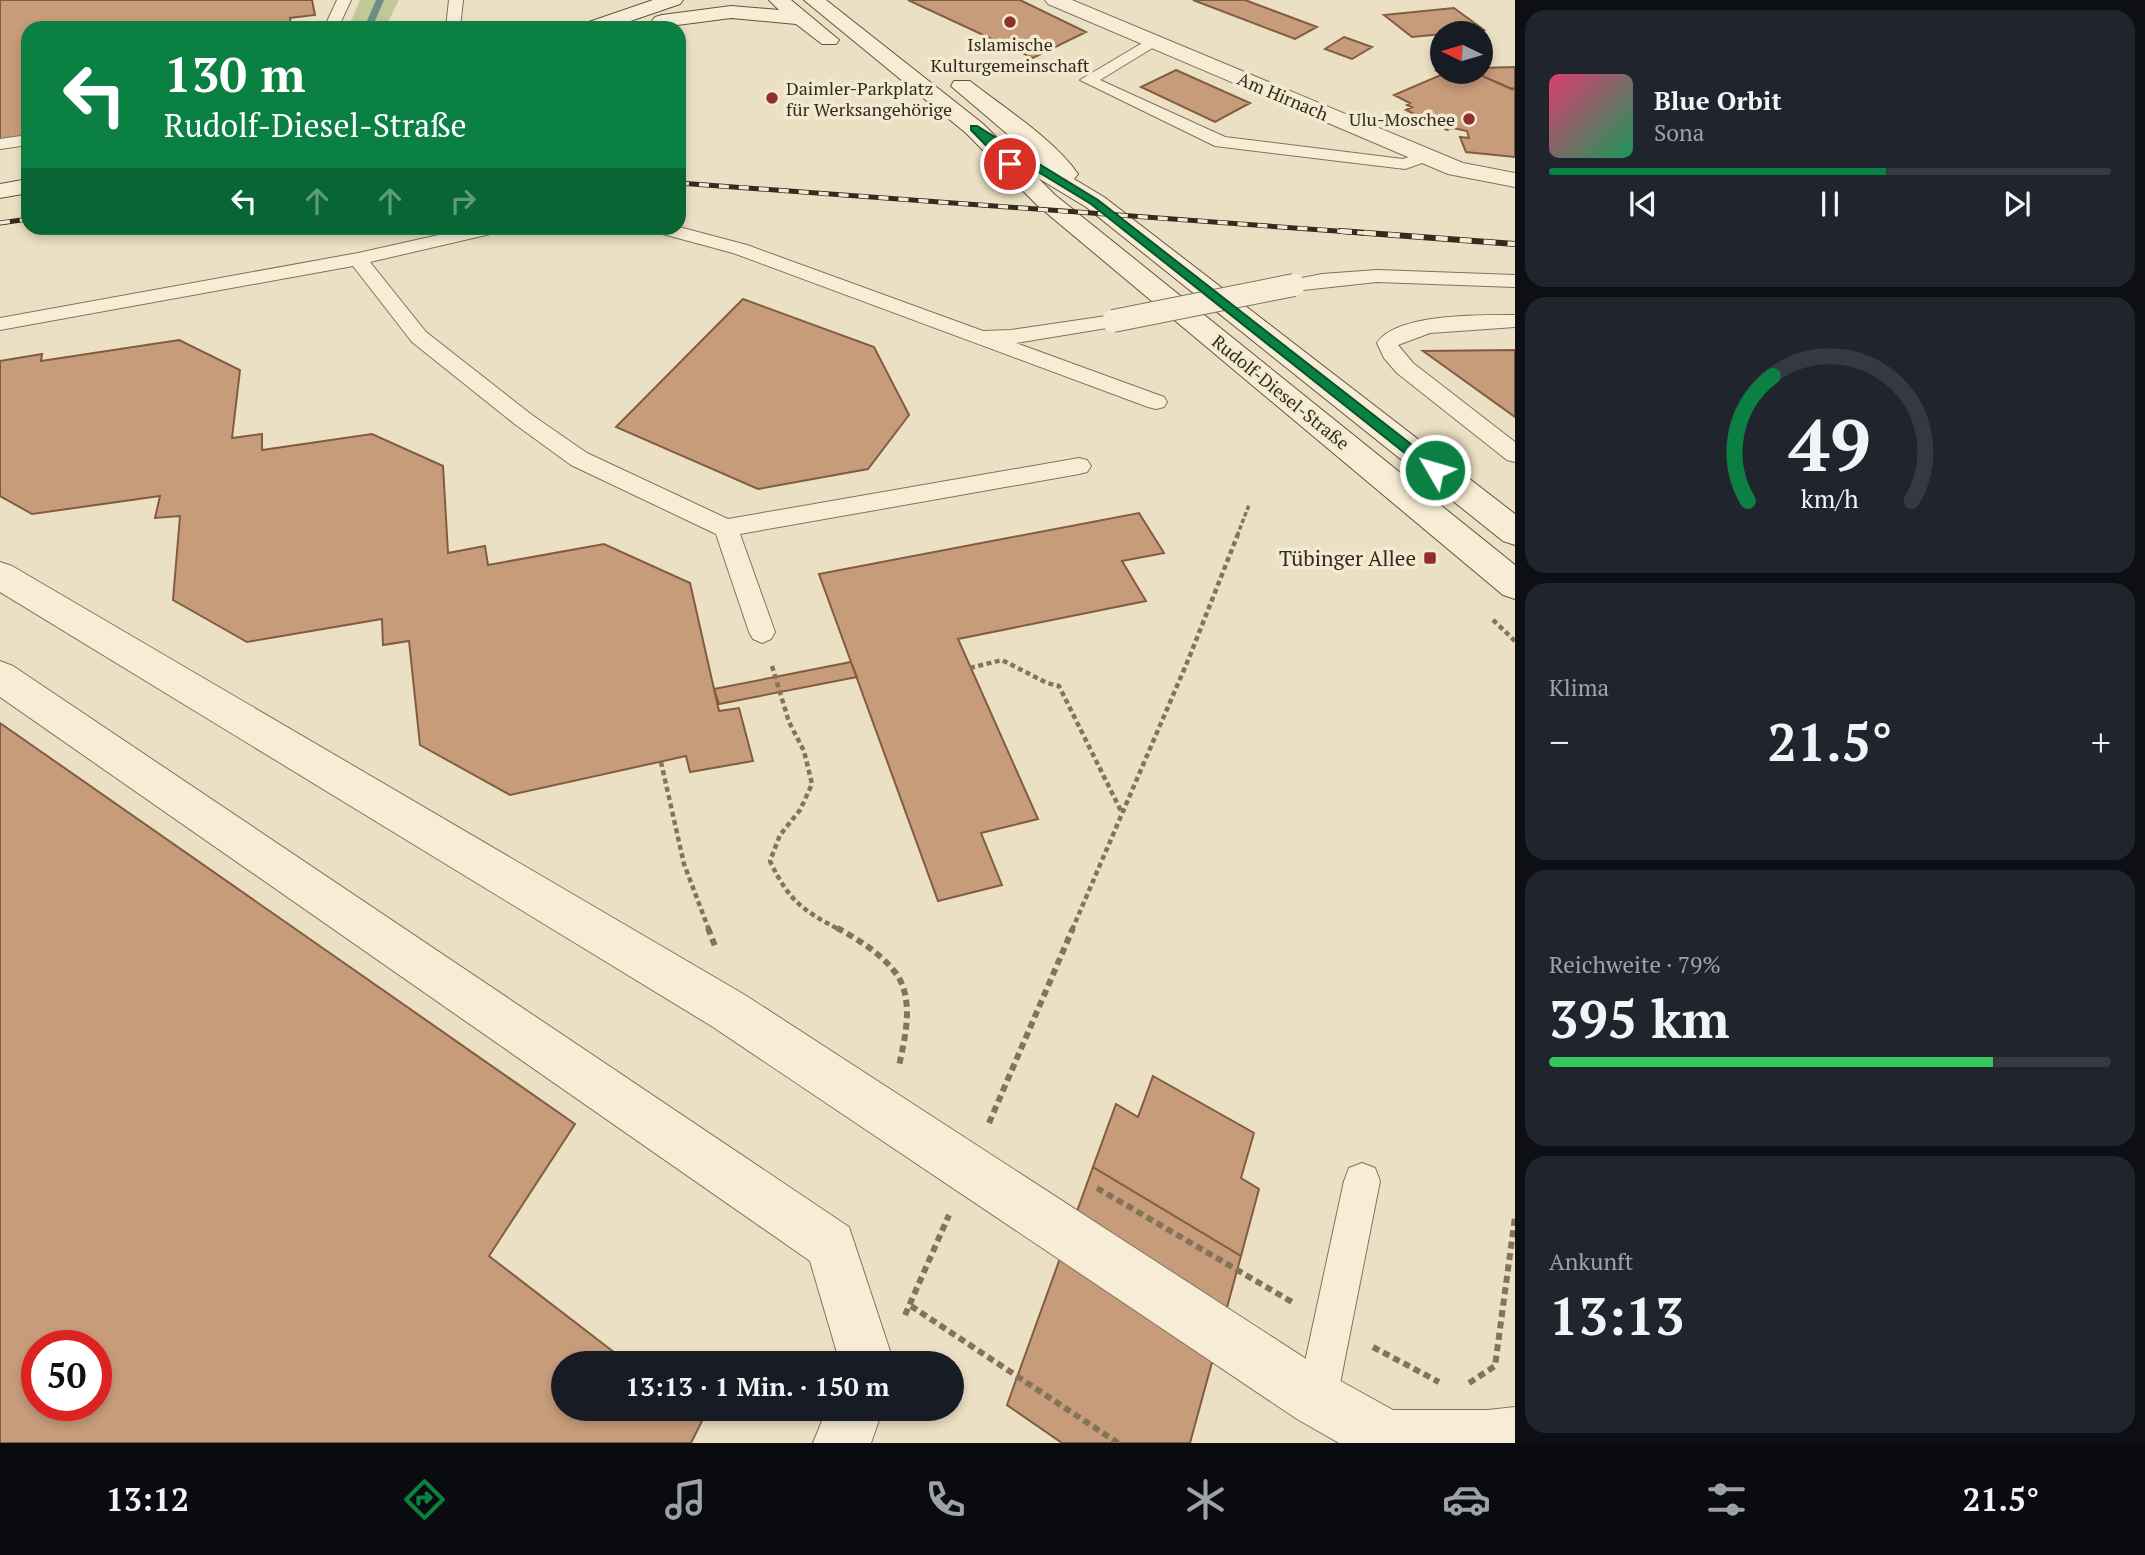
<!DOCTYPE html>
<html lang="de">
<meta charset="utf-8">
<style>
body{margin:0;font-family:"PT Serif",serif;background:#20242c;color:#f1f3f6;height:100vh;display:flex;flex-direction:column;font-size:26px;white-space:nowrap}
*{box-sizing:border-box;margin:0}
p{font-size:23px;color:#9ea1a6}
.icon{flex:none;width:38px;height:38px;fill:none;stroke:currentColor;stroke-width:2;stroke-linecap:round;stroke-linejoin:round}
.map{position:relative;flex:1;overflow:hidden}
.details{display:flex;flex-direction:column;gap:10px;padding:10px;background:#0d0f14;width:630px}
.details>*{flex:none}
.hud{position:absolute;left:21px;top:21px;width:665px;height:214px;border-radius:21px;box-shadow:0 4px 10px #0003;background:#0b8043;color:#fff;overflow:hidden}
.needle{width:46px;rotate:275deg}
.tools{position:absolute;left:1430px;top:21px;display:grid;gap:14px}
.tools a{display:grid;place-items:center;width:63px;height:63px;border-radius:50%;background:#171b24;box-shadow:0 4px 10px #0003;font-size:35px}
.speed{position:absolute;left:21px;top:1330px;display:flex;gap:14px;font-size:35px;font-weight:700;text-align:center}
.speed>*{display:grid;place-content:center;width:91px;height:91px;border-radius:50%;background:#171b24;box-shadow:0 4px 10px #0003;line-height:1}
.speed .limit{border:10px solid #d22;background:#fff;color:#111}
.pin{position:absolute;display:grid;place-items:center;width:60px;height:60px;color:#fff;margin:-30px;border:4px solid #fff;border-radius:50%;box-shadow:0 2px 7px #0007}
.me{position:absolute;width:77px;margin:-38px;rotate:308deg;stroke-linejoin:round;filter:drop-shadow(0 0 5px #0008)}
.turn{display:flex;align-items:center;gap:24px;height:147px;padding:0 28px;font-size:32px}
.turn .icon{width:91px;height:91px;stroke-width:2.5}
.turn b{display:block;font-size:49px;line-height:60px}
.lanes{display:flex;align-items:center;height:66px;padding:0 28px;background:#0003;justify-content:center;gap:35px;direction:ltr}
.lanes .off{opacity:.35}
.big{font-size:52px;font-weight:700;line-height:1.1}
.details .card{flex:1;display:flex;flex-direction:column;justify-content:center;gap:10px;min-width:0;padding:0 24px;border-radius:21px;background:#20242c}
.details .dial{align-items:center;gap:0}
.dial svg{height:182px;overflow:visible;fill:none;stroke:#363941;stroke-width:7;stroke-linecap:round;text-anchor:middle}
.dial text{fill:#f1f3f6;stroke:none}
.song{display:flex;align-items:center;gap:21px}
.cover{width:84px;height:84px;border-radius:10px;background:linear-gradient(135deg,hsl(340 70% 55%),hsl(150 70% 35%))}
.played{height:7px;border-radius:4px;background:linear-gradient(90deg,#0b8043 60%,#363941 60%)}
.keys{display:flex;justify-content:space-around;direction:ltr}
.heat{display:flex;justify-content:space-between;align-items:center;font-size:38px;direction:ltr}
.charge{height:10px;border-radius:5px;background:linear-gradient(90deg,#34c759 79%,#363941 0)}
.trip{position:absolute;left:551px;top:1351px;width:413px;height:70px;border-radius:35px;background:#171b24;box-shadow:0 4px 10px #0003;font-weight:700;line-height:70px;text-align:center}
.tab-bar{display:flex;height:112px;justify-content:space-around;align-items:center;background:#090b0e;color:#9ea1a6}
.tab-bar .icon{width:49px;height:49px}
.tab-bar .selected{color:#0b8043}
.tab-bar b{font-size:32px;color:#f1f3f6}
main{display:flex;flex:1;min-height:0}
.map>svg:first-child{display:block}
</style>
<main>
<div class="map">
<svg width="1515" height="1443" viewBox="0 0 1515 1443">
<rect width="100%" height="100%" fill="#ebe0c3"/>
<path fill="#c2c998" d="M360,0h39l-14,28h-37z"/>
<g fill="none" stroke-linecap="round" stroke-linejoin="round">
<path fill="#6c8c84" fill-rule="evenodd" d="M376,0h8l-12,28h-8z"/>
</g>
<path fill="#c79c7b" stroke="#825c42" stroke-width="2" fill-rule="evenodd" d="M0,0h312l3,15 -25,3 1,10h-263v111l-28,4z
M908,0h112l66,32 -53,26z
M1193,0h52l72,27 -22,12z
M1454,8l30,22 -72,7 -28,-22z
M1344,37l28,10 -20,12 -27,-10z
M1515,67v21l-4,1 -33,-15 -19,8 -24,-12 45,2v-4z
M1176,70l74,33 -35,19 -74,-35z
M1443,74l16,8 19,-8 37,16v67l-49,-5 -6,-15 9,1 -2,-7 -14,-3 -6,2 -41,-20 6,-3 -5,-2 3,-2 -16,-8z
M743,299l131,48 35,68 -41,54 -110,20 -142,-62z
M179,340l61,30 -8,68 30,-4v16l110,-16 71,32 5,87 37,-7 3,19 116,-21 86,39 29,128 20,-3 14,53 -63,11 -4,-16 -176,39 -90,-50 -11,-104 -26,4 -1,-26 -135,23 -74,-42 7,-84 -25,2 5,-22 -128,18 -32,-18v-135l42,-7 -1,7z
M1515,350v67l-92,-66z
M1139,513l25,40 -42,8 24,40 -188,38 80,180 -57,14 21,52 -64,16 -119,-327z
M851,662l6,15 -138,27 -5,-15z
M0,723l575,401 -86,132 139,107h-64v46h123l15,12 -11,22h-691zM37,1346h59v59h-59z
M1153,1076l101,57 -13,45 18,11 -18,67 -148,-89 23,-63 22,13z
M1093,1167l148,89 -51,187h-128l-55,-38z"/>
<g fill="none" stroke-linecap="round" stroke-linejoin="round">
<defs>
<path id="lane" d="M337,0h14l-13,28h-14z
M449,0h14l-3,28h-14z
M1154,36l5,2 3,3 -3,3 -59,36 125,57 178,22 22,-8 9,5 -3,4 -26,9 -190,-23 -135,-66z
M28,135v10l-28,4v-10z
M679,227l68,18 236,86 28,-1 102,-15 7,1 3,5 -3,5 -7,1 -97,16 148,54 3,5 -3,5 -8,2 -8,-2 -415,-154 -78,-21 -2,-4z
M470,228h31l-2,4 -129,30 56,70 106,83 55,38 141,66 351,-61 8,2 4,6 -4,6 -8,2 -339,60 35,98 -4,7 -9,4 -9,-4 -4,-7 -33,-98 -145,-69 -55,-40 -104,-83 -59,-76 -353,64v-12l358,-65z
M1377,270l138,5v12l-138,-5 -83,9 -7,-2 -3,-4 3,-4 35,-7z
M1515,315v12l-85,6 -32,12 15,18 102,79v20l-8,-2 -110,-87 -13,-15 -7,-15c19,-30 106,-28 138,-28z
M1362,1163l13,5 5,13 -43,218 -6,14 -14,6 -14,-6 -6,-14 47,-218 5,-13z"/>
<path id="street" d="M1045,0h27l391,163 52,10v14l-67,-13 -400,-170z
M0,562l12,4 733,429 592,384 56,31h95l27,-3v36h-176l-42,-24 -584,-392 -713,-435z
M0,661l13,5 836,561 45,136h-54l-30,-102 -810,-564z
M827,1409h56l-12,34h-58z"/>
<path id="secondary" d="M653,0h30l-3,4 -70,24h-30l3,-4z
M769,0h22l48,40 -3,4h-14l-26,-20 -65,-6 -69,9 -7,-2 -3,-4 3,-4 7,-2 69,-9 48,4z
M804,0h22l156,123 42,41 2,-3 12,-1 -87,-74 3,-5h16c34,27 84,58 108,93l-4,5 30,18 411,317v31l-12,-4 -417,-334 -48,-29 17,17 460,370v34l-12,-4 -466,-390 -71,-72z
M28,179v14l-28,5v-14z"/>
</defs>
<use href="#lane" stroke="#84725b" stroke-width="2"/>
<use href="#street" stroke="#84725b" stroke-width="2"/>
<use href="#secondary" stroke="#66533e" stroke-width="2"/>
<path stroke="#84725b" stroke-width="3.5" stroke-dasharray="4.5 2.5" stroke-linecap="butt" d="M1237,536l12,-31"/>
<path stroke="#84725b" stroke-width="4.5" stroke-dasharray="5 3.5" stroke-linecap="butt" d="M1493,620l22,21
M772,666l17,56 15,29 8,33 -12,26 -20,25 -10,26c19,40 32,49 70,69
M970,668l32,-8 45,23 12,3 63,127
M661,762l23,102 25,66
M1072,930l117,-272 49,-124"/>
<path stroke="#84725b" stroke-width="6" stroke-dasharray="7 4.5" stroke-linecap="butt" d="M708,928l7,18
M837,928c23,12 60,35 67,62 7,24 0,52 -5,76
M989,1123l84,-195
M1097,1188l195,114
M911,1306l207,137
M905,1315l44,-100
M1373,1347l66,35
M1469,1383l26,-17 20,-149"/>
<use href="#lane" fill="#f7edd6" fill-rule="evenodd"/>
<use href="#street" fill="#f7edd6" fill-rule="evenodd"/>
<use href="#secondary" fill="#f7edd6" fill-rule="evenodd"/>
<defs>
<path id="rail-far1" d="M679,183l685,50
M0,223l28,-4"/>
<path id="rail" d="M1340,231l175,13"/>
</defs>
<use href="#rail-far1" stroke="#352a1e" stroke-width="5"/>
<use href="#rail" stroke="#352a1e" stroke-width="6"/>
<use href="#rail-far1" stroke="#f3ead2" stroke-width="3.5" stroke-dasharray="10" stroke-linecap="butt"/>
<use href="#rail" stroke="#f3ead2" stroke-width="4.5" stroke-dasharray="12" stroke-linecap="butt"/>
<defs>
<path id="lane-bridge" d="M1113,321l181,-36"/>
</defs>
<use href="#lane-bridge" stroke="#84725b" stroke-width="24" stroke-linecap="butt"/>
<use href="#lane-bridge" stroke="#f7edd6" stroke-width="22"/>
</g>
<path fill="#0b8043" stroke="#07532c" stroke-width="2" d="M971,126h6l121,74 341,266v7h-9l-339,-269 -92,-56 16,16 -9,2 -35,-36z"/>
<g fill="#902f2e" stroke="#f3ead2" stroke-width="2.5">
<circle cx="1010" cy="22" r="7"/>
<circle cx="772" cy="98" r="7"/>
<circle cx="1469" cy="119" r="7"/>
<rect x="1423" y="551" width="14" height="14" rx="3.5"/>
</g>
<g text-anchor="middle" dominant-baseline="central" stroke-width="7" stroke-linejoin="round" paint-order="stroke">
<g font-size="18" fill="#352a1e" stroke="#f3ead2">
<text x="1010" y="44">Islamische<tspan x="1010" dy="21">Kulturgemeinschaft</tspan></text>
<text x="786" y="88" text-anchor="start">Daimler-Parkplatz<tspan x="786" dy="21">für Werksangehörige</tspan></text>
<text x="1455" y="119" text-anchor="end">Ulu-Moschee</text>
</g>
<g font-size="18" fill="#352a1e" stroke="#f3ead2">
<text transform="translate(1283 96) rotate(23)">Am Hirnach</text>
<text transform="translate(1281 392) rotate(39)">Rudolf-Diesel-Straße</text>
</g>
<g font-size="21" fill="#352a1e" stroke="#f3ead2" text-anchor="end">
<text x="1416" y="558">Tübinger Allee</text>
</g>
</g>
</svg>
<div class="tools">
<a><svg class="needle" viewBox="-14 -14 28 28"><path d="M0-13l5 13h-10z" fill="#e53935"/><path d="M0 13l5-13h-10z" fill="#9ea1a6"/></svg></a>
</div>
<div class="speed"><div class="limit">50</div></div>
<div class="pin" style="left:1010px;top:164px;background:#d93025"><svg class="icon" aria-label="arrive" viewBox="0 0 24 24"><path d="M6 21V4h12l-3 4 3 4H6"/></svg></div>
<svg class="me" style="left:1435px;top:470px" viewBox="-20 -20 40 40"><circle r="17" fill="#0b8043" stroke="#fff" stroke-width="3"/><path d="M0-11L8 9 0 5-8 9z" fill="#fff"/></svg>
<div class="trip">13:13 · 1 Min. · 150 m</div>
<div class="hud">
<div class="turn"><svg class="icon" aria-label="left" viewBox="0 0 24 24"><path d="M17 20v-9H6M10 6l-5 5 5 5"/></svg><div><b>130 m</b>Rudolf-Diesel-Straße</div></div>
<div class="lanes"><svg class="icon" aria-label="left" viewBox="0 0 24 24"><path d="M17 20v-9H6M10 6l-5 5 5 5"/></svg><svg class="icon off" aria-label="ahead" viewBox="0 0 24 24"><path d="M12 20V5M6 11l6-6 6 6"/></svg><svg class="icon off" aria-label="ahead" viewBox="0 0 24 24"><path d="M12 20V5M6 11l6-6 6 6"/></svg><svg class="icon off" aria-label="right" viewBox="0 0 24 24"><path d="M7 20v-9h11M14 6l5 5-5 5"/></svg></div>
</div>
</div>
<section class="details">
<div class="card">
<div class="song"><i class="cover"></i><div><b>Blue Orbit</b><p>Sona</p></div></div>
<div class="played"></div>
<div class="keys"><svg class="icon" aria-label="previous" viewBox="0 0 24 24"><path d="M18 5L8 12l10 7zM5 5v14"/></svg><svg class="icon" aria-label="pause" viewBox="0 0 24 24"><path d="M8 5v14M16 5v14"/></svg><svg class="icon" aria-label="next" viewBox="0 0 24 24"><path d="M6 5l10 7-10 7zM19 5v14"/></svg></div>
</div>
<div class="card dial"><svg viewBox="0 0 100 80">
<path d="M14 69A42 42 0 1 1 86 69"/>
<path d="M14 69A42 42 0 0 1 25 14" stroke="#0b8043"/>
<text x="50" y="56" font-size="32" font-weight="700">49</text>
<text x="50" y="72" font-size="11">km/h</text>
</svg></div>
<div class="card"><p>Klima</p>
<div class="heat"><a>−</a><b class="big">21.5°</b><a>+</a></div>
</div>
<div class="card"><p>Reichweite · 79%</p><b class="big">395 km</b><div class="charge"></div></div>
<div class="card"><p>Ankunft</p><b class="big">13:13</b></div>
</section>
</main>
<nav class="tab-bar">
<b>13:12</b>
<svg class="icon selected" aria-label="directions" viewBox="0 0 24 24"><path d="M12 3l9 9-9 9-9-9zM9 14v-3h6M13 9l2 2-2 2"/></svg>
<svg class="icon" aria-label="music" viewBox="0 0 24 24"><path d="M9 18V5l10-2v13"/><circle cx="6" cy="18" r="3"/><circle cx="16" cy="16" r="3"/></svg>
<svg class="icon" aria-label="phone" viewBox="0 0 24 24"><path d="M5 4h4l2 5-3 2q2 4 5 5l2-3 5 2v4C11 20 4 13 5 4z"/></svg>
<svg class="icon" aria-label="climate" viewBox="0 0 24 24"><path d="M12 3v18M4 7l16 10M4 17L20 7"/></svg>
<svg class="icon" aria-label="car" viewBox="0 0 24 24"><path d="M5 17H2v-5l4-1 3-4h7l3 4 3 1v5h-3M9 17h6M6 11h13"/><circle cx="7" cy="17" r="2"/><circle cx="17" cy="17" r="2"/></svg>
<svg class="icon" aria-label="filters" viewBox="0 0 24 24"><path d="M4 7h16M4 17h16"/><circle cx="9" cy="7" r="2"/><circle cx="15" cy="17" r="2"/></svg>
<b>21.5°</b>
</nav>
